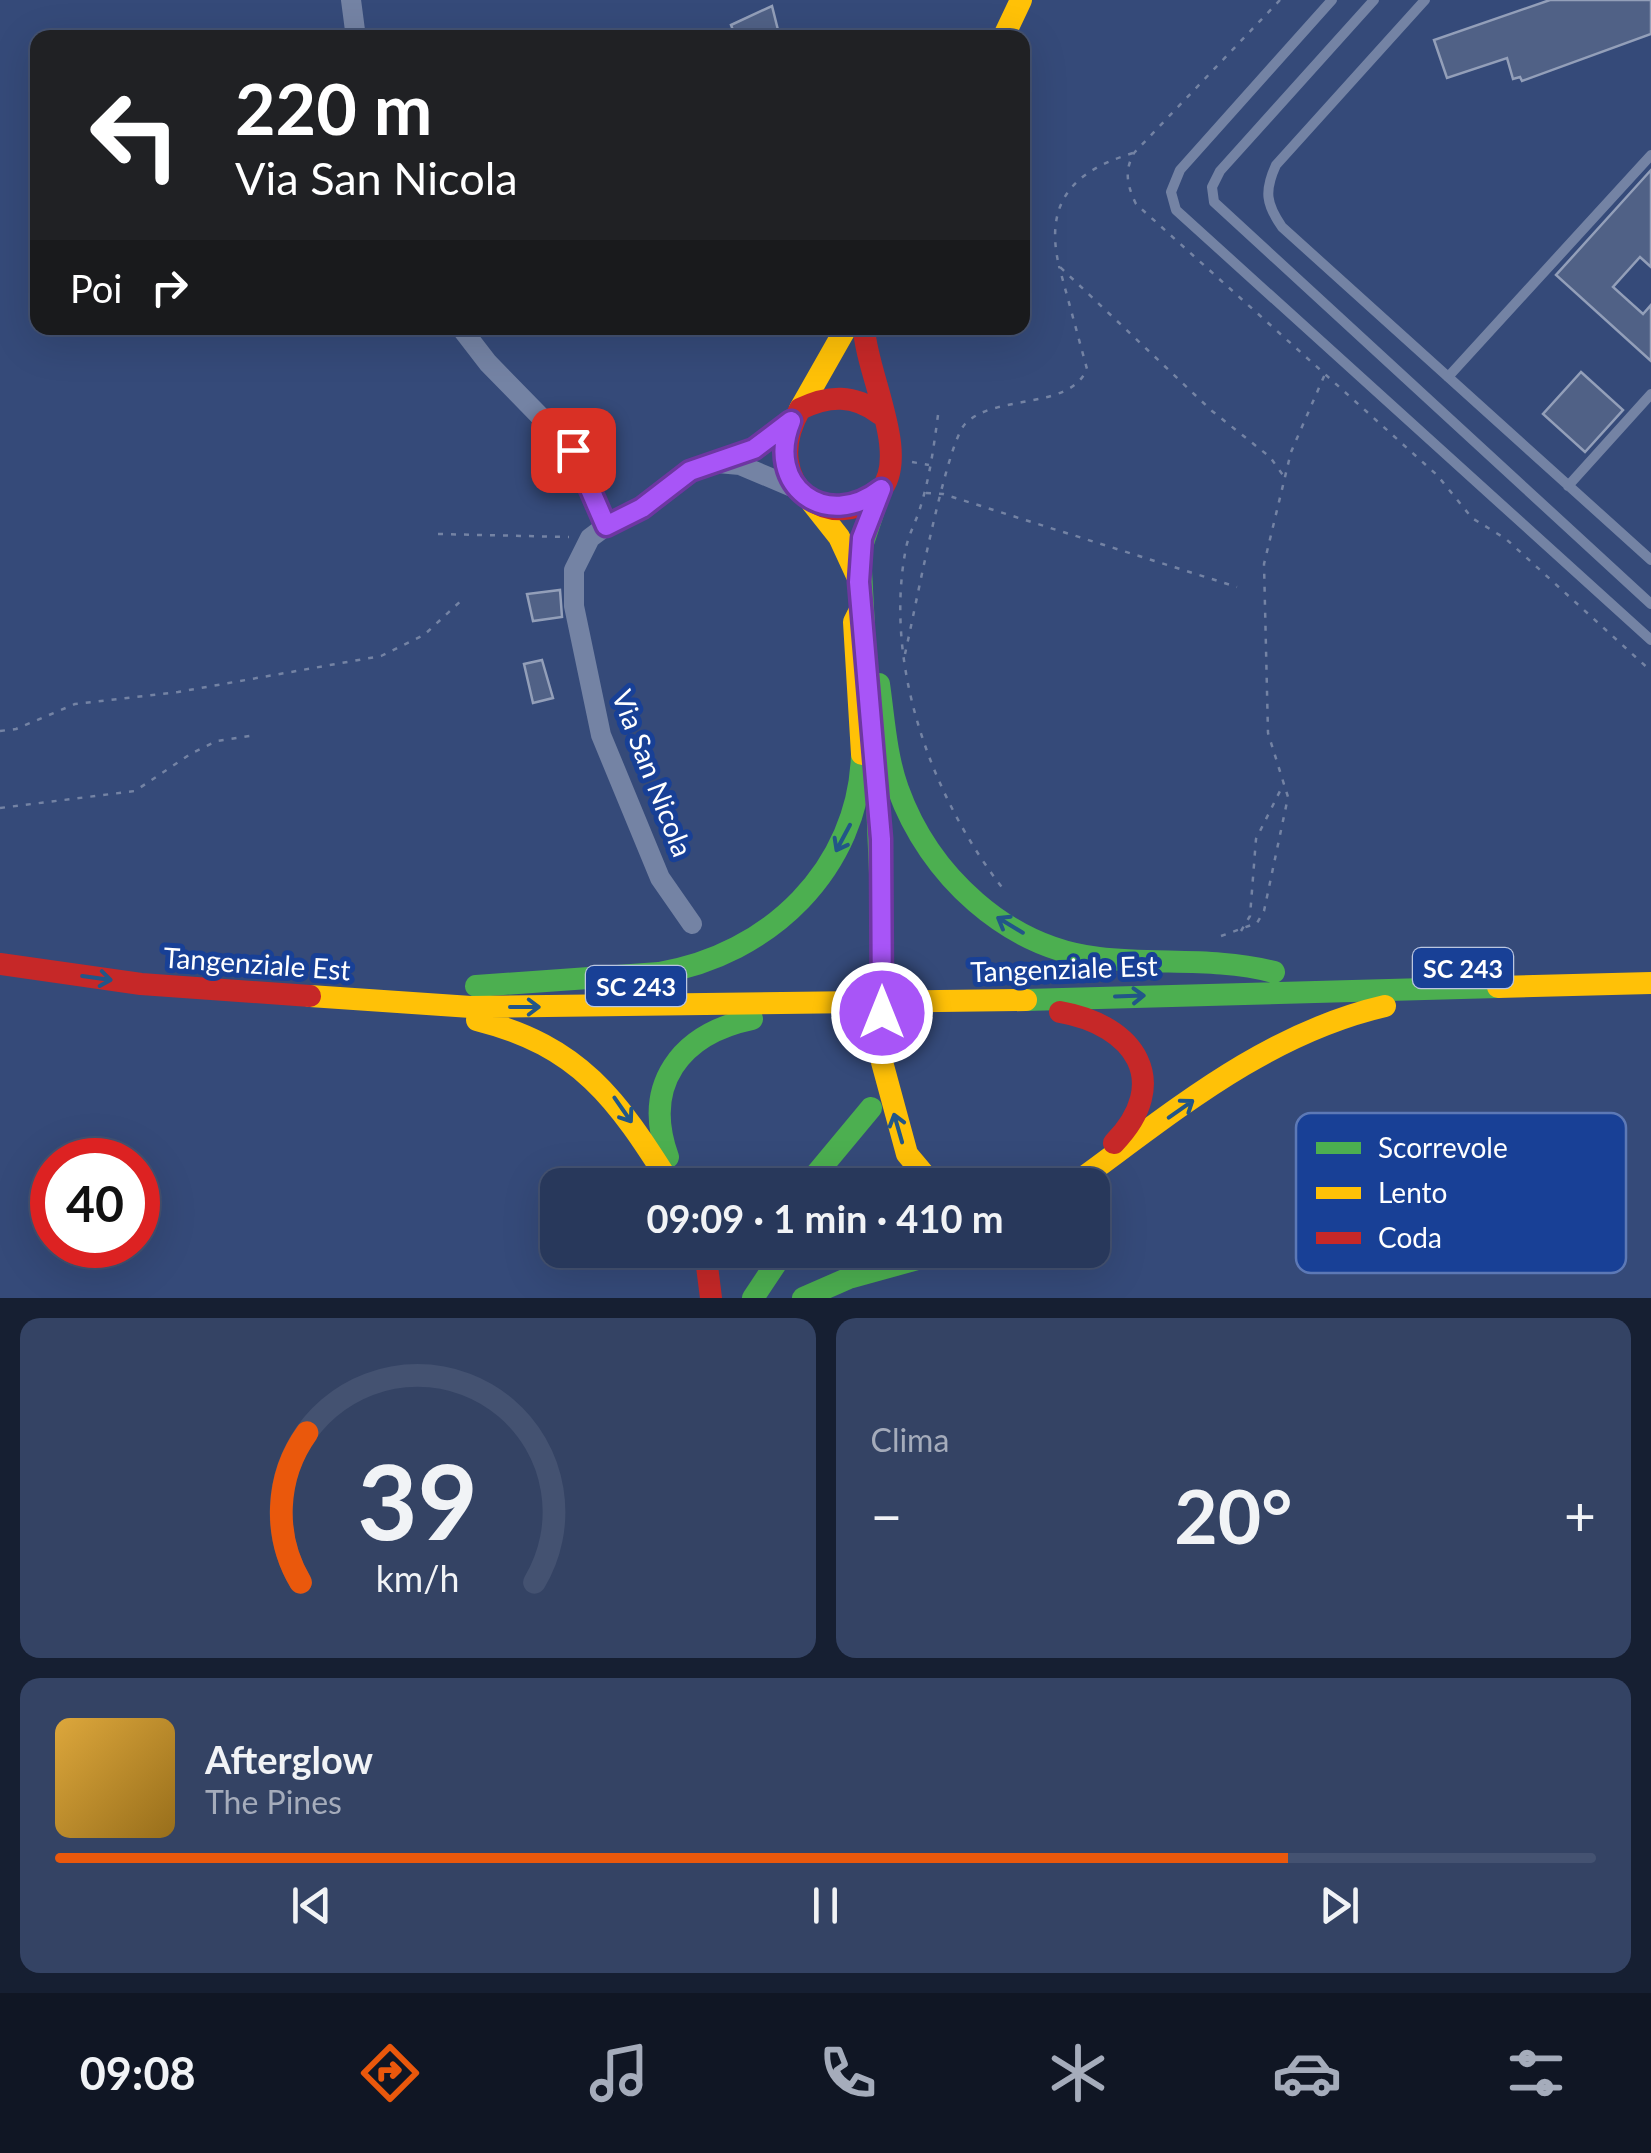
<!DOCTYPE html>
<html lang="it">
<meta charset="utf-8">
<style>
body{margin:0;font-family:Lato,sans-serif;background:#344364;color:#f1f3f6;height:100vh;display:flex;flex-direction:column;font-size:38px;white-space:nowrap}
*{box-sizing:border-box;margin:0}
p{font-size:32px;color:#a5acbb}
.icon{flex:none;width:55px;height:55px;fill:none;stroke:currentColor;stroke-width:2;stroke-linecap:round;stroke-linejoin:round}
.map{position:relative;height:1298px;overflow:hidden}
.drawer{display:flex;flex-direction:column;gap:20px;padding:20px;background:#161f32;flex:1}
.drawer>*{flex:none}
.top-card{position:absolute;left:30px;top:30px;width:1000px;height:305px;border-radius:20px;box-shadow:0 10px 40px #0002,0 0 0 2px #445271;background:#202124;color:#fff;overflow:hidden}
.speed{position:absolute;left:30px;top:1138px;display:flex;gap:20px;font-size:50px;font-weight:700;text-align:center}
.speed>*{display:grid;place-content:center;width:130px;height:130px;border-radius:50%;background:#28385b;box-shadow:0 10px 40px #0002,0 0 0 2px #445271;line-height:1}
.speed .limit{border:15px solid #d22;background:#fff;color:#111}
.pin{position:absolute;display:grid;place-items:center;width:85px;height:85px;color:#fff;margin:-42px;border-radius:20px;box-shadow:0 5px 15px #0006}
.me{position:absolute;width:110px;margin:-55px;rotate:0deg;stroke-linejoin:round;filter:drop-shadow(0 0 8px #0008)}
.turn{display:flex;align-items:center;gap:35px;height:210px;padding:0 40px;font-size:45px}
.turn .icon{width:130px;height:130px;stroke-width:2.5}
.turn b{display:block;font-size:70px;line-height:85px}
.then{display:flex;align-items:center;height:95px;padding:0 40px;background:#0003;gap:20px;font-size:38px}
.big{font-size:75px;font-weight:700;line-height:1.1}
.drawer .card{flex:1;display:flex;flex-direction:column;justify-content:center;gap:15px;min-width:0;padding:0 35px;border-radius:20px;background:#344364}
.drawer .dial{align-items:center;gap:0}
.dial svg{height:260px;overflow:visible;fill:none;stroke:#445271;stroke-width:7;stroke-linecap:round;text-anchor:middle}
.dial text{fill:#f1f3f6;stroke:none}
.song{display:flex;align-items:center;gap:30px}
.cover{width:120px;height:120px;border-radius:15px;background:linear-gradient(135deg,hsl(40 70% 55%),hsl(40 70% 35%))}
.played{height:10px;border-radius:5px;background:linear-gradient(90deg,#ea580c 80%,#445271 80%)}
.keys{display:flex;justify-content:space-around;direction:ltr}
.heat{display:flex;justify-content:space-between;align-items:center;font-size:55px;direction:ltr}
.drawer .tiles{flex:1;display:grid;gap:20px;grid-template-columns:1fr 1fr}
.card:last-child{grid-column:span 2}
.trip{position:absolute;left:540px;top:1168px;width:570px;height:100px;border-radius:20px;background:#28385b;box-shadow:0 10px 40px #0002,0 0 0 2px #445271;font-weight:700;line-height:100px;text-align:center}
.tab-bar{display:flex;height:160px;justify-content:space-around;align-items:center;background:#101624;color:#a5acbb}
.tab-bar .icon{width:70px;height:70px}
.tab-bar .selected{color:#ea580c}
.tab-bar b{font-size:45px;color:#f1f3f6}
.map>svg:first-child{display:block}
</style>
<div class="map">
<svg width="1651" height="1298" viewBox="0 0 1651 1298">
<rect width="100%" height="100%" fill="#354a79"/>
<path fill="#506186" stroke="#939fb9" stroke-width="2.5" d="M1550,0h101v34l-129,47 -2,-4 -7,2 -6,-21 -60,20 -13,-38z
M772,6l8,32h-28l-2,-6 -14,6 -5,-13z
M1651,170v97l-11,-10 -27,30 30,27 8,-9v56l-95,-86z
M1581,372l42,38 -38,42 -42,-38z
M560,590l2,27 -29,4 -6,-27z
M542,660l11,38 -20,5 -9,-39z"/>
<g fill="none" stroke-linecap="round" stroke-linejoin="round">
<path stroke="#7483a4" stroke-width="2.5" stroke-dasharray="5 8" stroke-linecap="butt" d="M1280,0l-146,153c-10,18 -7,32 2,51l301,271 35,43 34,21 145,132
M1133,153c-60,18 -89,49 -74,113l153,145 58,46 15,21
M938,415c-4,30 -8,61 -17,90 -4,15 -12,28 -15,43 -23,117 26,250 98,342
M912,462l17,3
M926,493l17,1 294,93
M438,534l131,3
M905,654c9,-39 41,-210 60,-230 30,-31 104,-13 122,-55l-28,-103
M0,731l16,-2 59,-25 103,-12 203,-36 43,-21 40,-37
M0,808l135,-17 57,-38 25,-12 33,-5
M1241,931l9,-15 6,-77 28,-56
M1221,936l36,-13 7,-12 24,-114 -20,-64 -4,-169 27,-112 34,-78"/>
<path stroke="#7483a4" stroke-width="10" d="M1332,0l-152,170 -9,22 5,18 475,430
M1374,0l-154,171 -8,16 2,15 437,402
M1425,0l-149,165c-12,26 -10,39 6,62l369,333
M1448,377l203,-222
M1568,486l83,-92"/>
<path stroke="#7483a4" stroke-width="20" d="M351,0l5,38
M461,328l27,35 85,87 33,76
M718,463l22,2 57,24
M692,924l-32,-46 -59,-143 -27,-129v-36l16,-32 16,-12 36,-18 47,-37 65,-22 37,-28"/>
<path stroke="#4caf50" stroke-width="22" d="M864,626l-4,-74 21,-63
M879,684c5,35 7,72 19,105 31,86 109,159 201,169 59,7 117,-1 175,14
M875,753l7,169
M476,986l183,-13c110,-18 200,-104 203,-219
M1026,1000l472,-13
M668,1157c-26,-72 12,-123 84,-138
M807,1185l64,-77
M753,1298l32,-48
M803,1298l46,-20 101,-28"/>
<path stroke="#ffc107" stroke-width="22" d="M1003,38l18,-38
M800,409l46,-81
M809,499l30,38 18,39
M862,606l-8,16 8,132
M1498,987l153,-4
M310,996l161,11 555,-7
M477,1020c103,26 140,79 194,165
M882,1062l25,92 26,31
M1073,1185c98,-71 191,-151 312,-179"/>
<path stroke="#c62828" stroke-width="22" d="M864,328c2,45 47,128 16,163 -44,48 -124,-5 -80,-82 29,-14 54,-15 80,5
M0,964l141,20 169,12
M1060,1012c75,13 113,70 54,131
M705,1250l6,48"/>
<path stroke="#c62828" stroke-width="22" d="M882,922v121"/>
</g>
<defs><path id="oneway-shaft" d="M-6 0H5M1.5-3L5.5 0L1.5 3" fill="none" stroke-width="1.6" stroke-linecap="round" stroke-linejoin="round" transform="scale(2.5)"/></defs>
<g stroke="#225688">
<use href="#oneway-shaft" transform="translate(843 838) rotate(118)"/>
<use href="#oneway-shaft" transform="translate(1010 925) rotate(-149)"/>
<use href="#oneway-shaft" transform="translate(97 978) rotate(8)"/>
<use href="#oneway-shaft" transform="translate(1130 996) rotate(-2)"/>
<use href="#oneway-shaft" transform="translate(525 1007)"/>
<use href="#oneway-shaft" transform="translate(1181 1109) rotate(-35)"/>
<use href="#oneway-shaft" transform="translate(623 1110) rotate(55)"/>
<use href="#oneway-shaft" transform="translate(898 1128) rotate(-106)"/>
</g>
<g fill="none" stroke-linecap="round" stroke-linejoin="round">
<defs>
<path id="route" d="M573,450l33,76 36,-18 48,-37 64,-22 37,-28c-27,65 35,111 90,68l-19,49 -3,44 22,257 1,174"/>
</defs>
<use href="#route" stroke="#6d37a1" stroke-width="25"/>
<use href="#route" stroke="#a855f7" stroke-width="18"/>
</g>
<g text-anchor="middle" dominant-baseline="central" stroke-width="10" stroke-linejoin="round" paint-order="stroke">
<g fill="#184096" stroke="#bac6e0" stroke-width="2.5">
<rect x="1413" y="948" width="100" height="40" rx="8"/>
<rect x="586" y="966" width="100" height="40" rx="8"/>
</g>
<g font-size="25" font-weight="bold" fill="#fff">
<text x="1463" y="968">SC 243</text>
<text x="636" y="986">SC 243</text>
</g>
<g font-size="28" fill="#fff" stroke="#184096">
<text transform="translate(653 773) rotate(69)">Via San Nicola</text>
<text transform="translate(257 963) rotate(4)">Tangenziale Est</text>
<text transform="translate(1064 968) rotate(-2)">Tangenziale Est</text>
</g>
</g>
<rect x="1296" y="1113" width="330" height="160" rx="15" fill="#184096" stroke="#5d79b6" stroke-width="2.5"/>
<rect x="1316" y="1142" width="45" height="12" fill="#4caf50"/>
<rect x="1316" y="1187" width="45" height="12" fill="#ffc107"/>
<rect x="1316" y="1232" width="45" height="12" fill="#c62828"/>
<g font-size="28" fill="#fff">
<text x="1378" y="1158">Scorrevole</text>
<text x="1378" y="1203">Lento</text>
<text x="1378" y="1248">Coda</text>
</g>
</svg>
<div class="speed"><div class="limit">40</div></div>
<div class="pin" style="left:573px;top:450px;background:#d93025"><svg class="icon" aria-label="arrive" viewBox="0 0 24 24"><path d="M6 21V4h12l-3 4 3 4H6"/></svg></div>
<svg class="me" style="left:882px;top:1013px" viewBox="-20 -20 40 40"><circle r="17" fill="#a855f7" stroke="#fff" stroke-width="3"/><path d="M0-11L8 9 0 5-8 9z" fill="#fff"/></svg>
<div class="trip">09:09 · 1 min · 410 m</div>
<div class="top-card">
<div class="turn"><svg class="icon" aria-label="left" viewBox="0 0 24 24"><path d="M17 20v-9H6M10 6l-5 5 5 5"/></svg><div><b>220 m</b>Via San Nicola</div></div>
<div class="then">Poi<svg class="icon" aria-label="right" viewBox="0 0 24 24"><path d="M7 20v-9h11M14 6l5 5-5 5"/></svg></div>
</div>
</div>
<section class="drawer">
<div class="tiles">
<div class="card dial"><svg viewBox="0 0 100 80">
<path d="M14 69A42 42 0 1 1 86 69"/>
<path d="M14 69A42 42 0 0 1 16 23" stroke="#ea580c"/>
<text x="50" y="56" font-size="32" font-weight="700">39</text>
<text x="50" y="72" font-size="11">km/h</text>
</svg></div>
<div class="card"><p>Clima</p>
<div class="heat"><a>−</a><b class="big">20°</b><a>+</a></div>
</div>
<div class="card">
<div class="song"><i class="cover"></i><div><b>Afterglow</b><p>The Pines</p></div></div>
<div class="played"></div>
<div class="keys"><svg class="icon" aria-label="previous" viewBox="0 0 24 24"><path d="M18 5L8 12l10 7zM5 5v14"/></svg><svg class="icon" aria-label="pause" viewBox="0 0 24 24"><path d="M8 5v14M16 5v14"/></svg><svg class="icon" aria-label="next" viewBox="0 0 24 24"><path d="M6 5l10 7-10 7zM19 5v14"/></svg></div>
</div>
</div>
</section>
<nav class="tab-bar">
<b>09:08</b>
<svg class="icon selected" aria-label="directions" viewBox="0 0 24 24"><path d="M12 3l9 9-9 9-9-9zM9 14v-3h6M13 9l2 2-2 2"/></svg>
<svg class="icon" aria-label="music" viewBox="0 0 24 24"><path d="M9 18V5l10-2v13"/><circle cx="6" cy="18" r="3"/><circle cx="16" cy="16" r="3"/></svg>
<svg class="icon" aria-label="phone" viewBox="0 0 24 24"><path d="M5 4h4l2 5-3 2q2 4 5 5l2-3 5 2v4C11 20 4 13 5 4z"/></svg>
<svg class="icon" aria-label="climate" viewBox="0 0 24 24"><path d="M12 3v18M4 7l16 10M4 17L20 7"/></svg>
<svg class="icon" aria-label="car" viewBox="0 0 24 24"><path d="M5 17H2v-5l4-1 3-4h7l3 4 3 1v5h-3M9 17h6M6 11h13"/><circle cx="7" cy="17" r="2"/><circle cx="17" cy="17" r="2"/></svg>
<svg class="icon" aria-label="filters" viewBox="0 0 24 24"><path d="M4 7h16M4 17h16"/><circle cx="9" cy="7" r="2"/><circle cx="15" cy="17" r="2"/></svg>
</nav>
